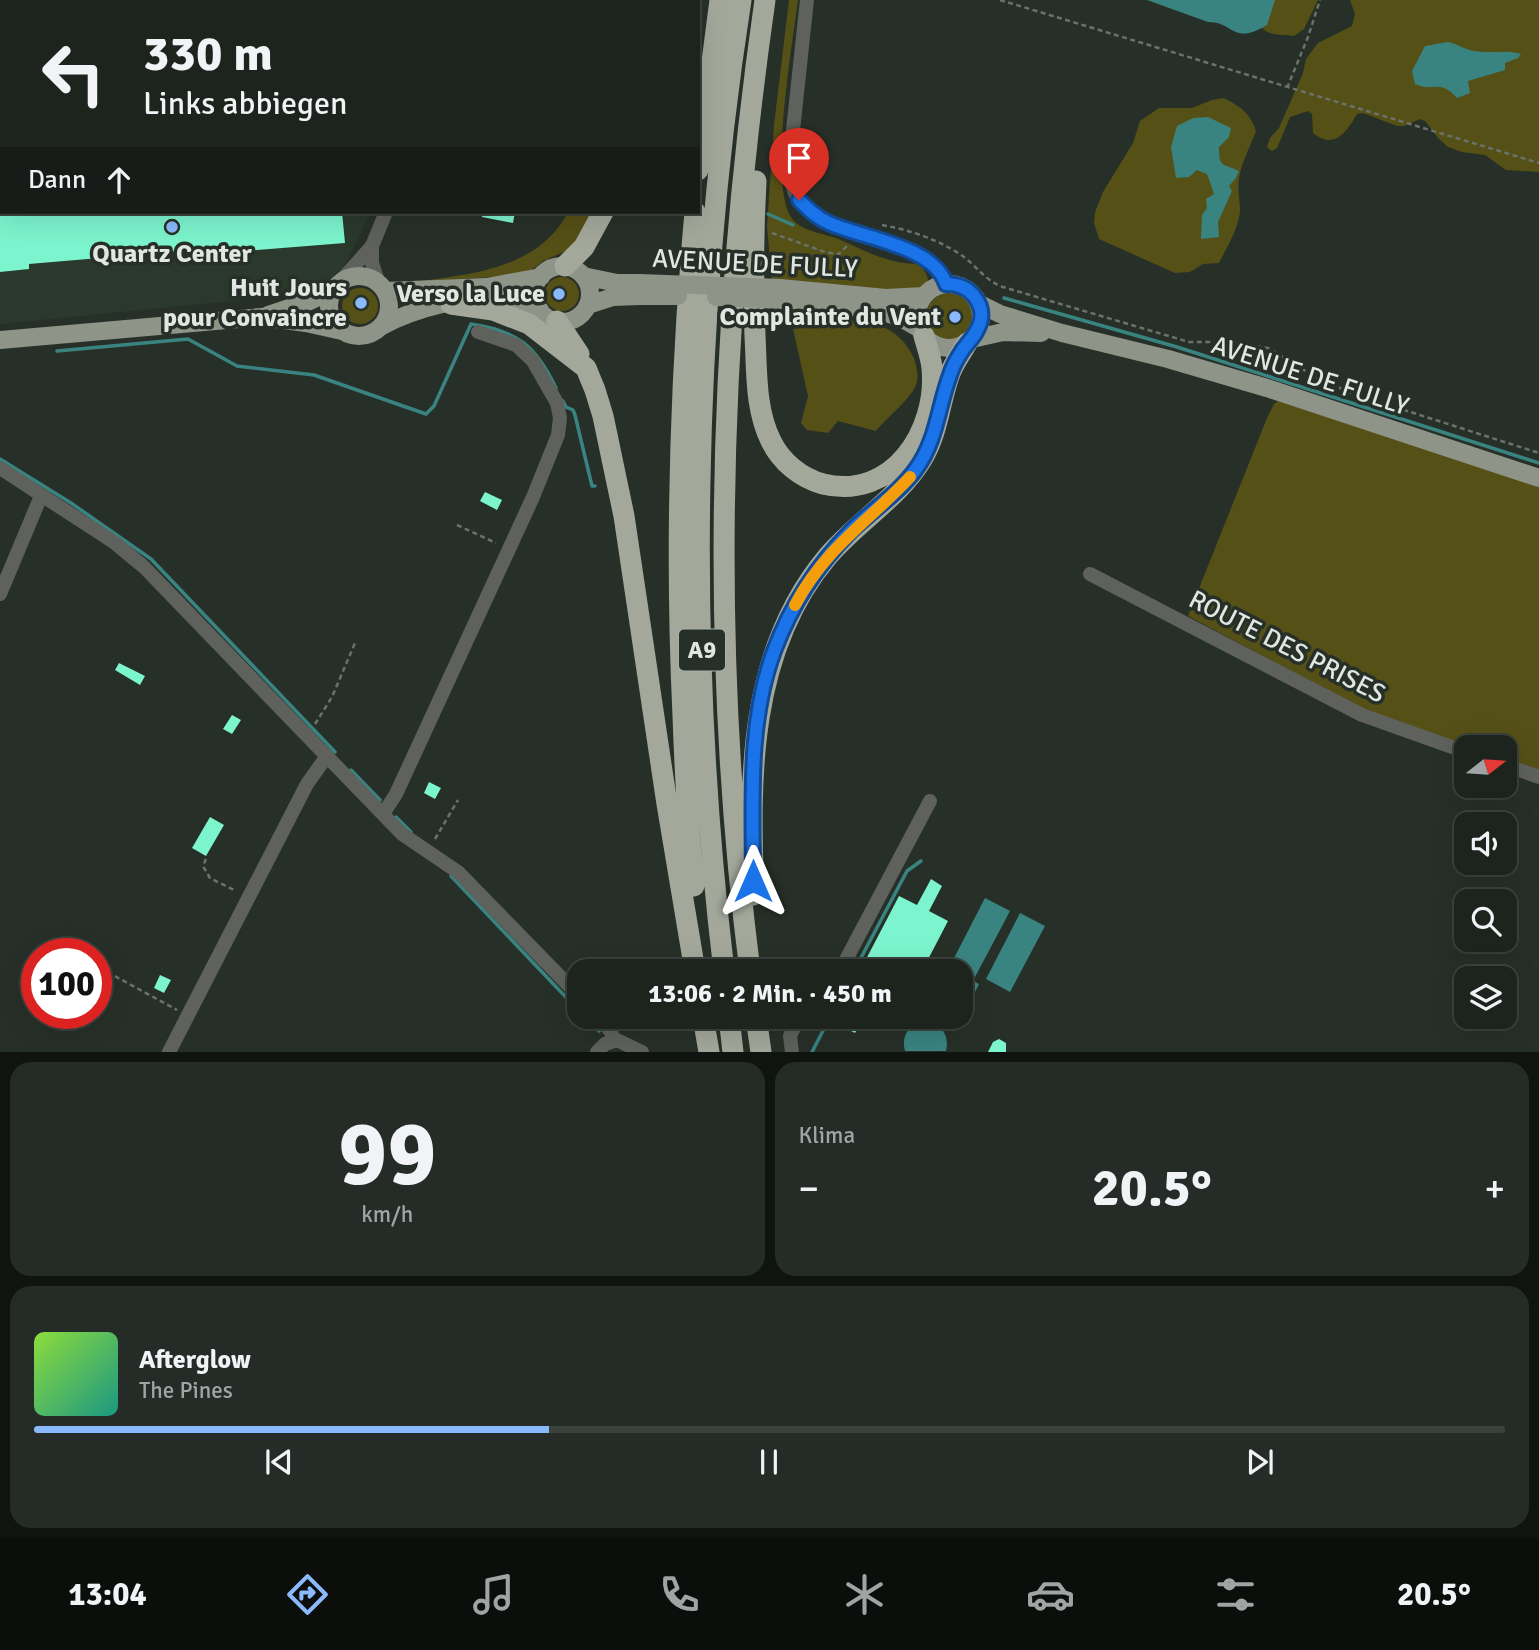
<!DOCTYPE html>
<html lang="de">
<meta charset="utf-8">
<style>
body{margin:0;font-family:Signika,sans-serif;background:#252c27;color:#f1f3f6;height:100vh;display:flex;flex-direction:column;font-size:26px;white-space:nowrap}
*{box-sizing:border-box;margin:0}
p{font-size:23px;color:#a0a4a4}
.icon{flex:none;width:38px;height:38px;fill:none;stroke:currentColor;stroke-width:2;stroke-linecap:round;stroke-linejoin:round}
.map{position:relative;height:1052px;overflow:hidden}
.side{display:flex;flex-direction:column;gap:10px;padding:10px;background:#101410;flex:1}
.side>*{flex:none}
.guide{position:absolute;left:0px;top:0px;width:700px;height:214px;box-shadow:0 7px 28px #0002,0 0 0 2px #3b413c;background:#1d241e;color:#f1f3f6;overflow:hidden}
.needle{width:46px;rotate:73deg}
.fabs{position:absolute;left:1454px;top:735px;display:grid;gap:14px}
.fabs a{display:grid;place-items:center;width:63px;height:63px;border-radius:14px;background:#1d241e;box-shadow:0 7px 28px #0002,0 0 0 2px #3b413c;font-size:35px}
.speed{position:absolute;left:21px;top:938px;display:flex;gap:14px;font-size:35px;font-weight:700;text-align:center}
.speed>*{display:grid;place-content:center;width:91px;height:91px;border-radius:50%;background:#1d241e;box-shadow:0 7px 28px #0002,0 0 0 2px #3b413c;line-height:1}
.speed .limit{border:10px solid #d22;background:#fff;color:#111}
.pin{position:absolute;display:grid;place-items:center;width:60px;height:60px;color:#fff;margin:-72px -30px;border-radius:50% 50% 50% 0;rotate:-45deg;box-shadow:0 0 7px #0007}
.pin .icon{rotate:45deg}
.me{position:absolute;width:77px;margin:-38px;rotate:0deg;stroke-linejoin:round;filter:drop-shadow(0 0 5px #0008)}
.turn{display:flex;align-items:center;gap:24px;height:147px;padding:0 28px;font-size:32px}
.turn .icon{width:91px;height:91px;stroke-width:2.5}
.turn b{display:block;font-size:49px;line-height:60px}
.then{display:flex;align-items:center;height:66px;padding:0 28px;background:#0003;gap:14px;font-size:26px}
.big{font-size:52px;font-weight:700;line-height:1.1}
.side .card{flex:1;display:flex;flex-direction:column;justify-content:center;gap:10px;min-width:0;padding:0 24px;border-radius:21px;background:#252c27}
.side .dial{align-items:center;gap:0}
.dial b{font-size:91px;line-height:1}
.song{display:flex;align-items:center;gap:21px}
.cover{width:84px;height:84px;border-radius:10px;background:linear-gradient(135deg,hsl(90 70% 55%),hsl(170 70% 35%))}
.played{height:7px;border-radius:4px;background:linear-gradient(90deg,#8abafc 35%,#3b413c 35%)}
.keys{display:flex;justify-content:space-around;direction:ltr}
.heat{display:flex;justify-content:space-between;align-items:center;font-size:38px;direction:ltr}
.side .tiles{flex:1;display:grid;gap:10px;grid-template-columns:1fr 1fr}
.card:last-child{grid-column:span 2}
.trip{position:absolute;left:567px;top:959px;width:406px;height:70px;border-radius:21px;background:#1d241e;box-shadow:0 7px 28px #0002,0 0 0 2px #3b413c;font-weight:700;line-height:70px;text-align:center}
.tab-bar{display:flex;height:112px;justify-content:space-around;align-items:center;background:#0c0e0c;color:#a0a4a4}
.tab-bar .icon{width:49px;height:49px}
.tab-bar .active{color:#8abafc}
.tab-bar b{font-size:32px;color:#f1f3f6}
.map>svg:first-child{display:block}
</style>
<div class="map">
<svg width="1539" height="1052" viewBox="0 0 1539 1052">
<rect width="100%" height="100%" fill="#273028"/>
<path fill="#2a392c" d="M0,34l2,178h369l-28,57 -33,24 -310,31z"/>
<path fill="#555016" d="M789,0h9c-5,41 -32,193 -4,221 12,12 35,13 49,20 26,12 48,23 76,23 11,13 13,19 -2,28l-145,-10 -5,-55 7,-102z
M1272,0h46l-14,29 -10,7c-13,-2 -29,1 -35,-13z
M1350,0h189v172l-33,-2 -21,-15 -23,-3 -14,-5 -10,-9 -13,-17 -5,-2 -16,7h-7l-34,-13 -6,1c-11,19 -23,36 -44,19l-1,-19 -4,-3 -18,6 -13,31 -5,3 -5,-4 3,-9 9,-10 24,-55 3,-14 12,-16 34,-17 3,-12z
M1224,98c17,9 26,15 32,33 -6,16 -14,30 -17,47 -2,12 1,22 1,33 -2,19 -13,36 -21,52l-16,1 -13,8 -15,1 -76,-34 -5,-16 1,-11 8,-20 30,-49 7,-22 19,-13h33l20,-8z
M568,212h25l-12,23 -13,15 -25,11 -13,10 -22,5 -104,7c59,-8 133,-11 164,-71z
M545 294a17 17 0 1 1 34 0a17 17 0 1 1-34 0Z
M342 306a18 18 0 1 1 36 0a18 18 0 1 1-36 0Z
M926 317a24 24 0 1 1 48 0a24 24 0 1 1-48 0Z
M851,320c10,2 23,3 32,7 21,8 40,36 33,58 -4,12 -31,35 -40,46l-38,-10 -10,12 -21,-3 -6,-7 7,-27 -15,-67z
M1278,401l261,85v284l-34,-12v-11h-33l-97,-32 -187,-99 79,-198 7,-14z"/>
<path fill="#398481" d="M1147,0h128l-8,25c-35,21 -32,-3 -59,-3z
M1448,42c9,2 18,8 27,9 15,3 32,-2 46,3l-3,4 -13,5v7l-37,11 2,12 -13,5c-18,-20 -23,-5 -42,-14l-3,-13 13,-25z
M1208,117l23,11 -2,9 -10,10c0,22 4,16 20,24l-3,7 -7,8 3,5 -14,31 1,15 -18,2 1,-24 5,-7 -1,-9 8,-5 -7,-20 -10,-4 -8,7 -13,1 -5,-31 6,-21 16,-8z
M985,898l25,13 -35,66 -24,-13z
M1020,913l25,13 -35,66 -24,-13z
M961,975l18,9 -17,34 -2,-1z
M923,1022c18,0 27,13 23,29h-41c-4,-15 3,-25 18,-29z"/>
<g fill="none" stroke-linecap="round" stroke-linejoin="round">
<path stroke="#398481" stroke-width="3.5" d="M0,12l2,1
M768,214l25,11
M1004,298l173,49 362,116
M57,351l131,-12 49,27 77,9 112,39 8,-8 37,-82c47,7 65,22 85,64
M563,401l3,6 7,3 2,5 17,71h3
M0,459l71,44 80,56 184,193
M351,770l29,30
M396,817l15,15
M451,876l128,135
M854,971l53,-100 14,-10
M585,1017l14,14
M812,1052l18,-35"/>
</g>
<path fill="#7cf4cd" d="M0,212h342l3,31 -127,10 -1,-5 -188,16v5l-29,3z
M482,212h33l-2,11 -31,-6z
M485,492l17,8 -5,10 -17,-9z
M119,663l26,13 -5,9 -25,-15z
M232,715l9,5 -9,14 -9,-5z
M429,782l12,6 -6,11 -11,-6z
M210,817l14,8 -18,31 -14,-8z
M931,879l11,7 -13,25 19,10 -26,50h-47l-12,-6 36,-69 18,9z
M160,975l11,5 -7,13 -10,-5z
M824,1017h39l-8,16z
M999,1039l7,4v9h-18l5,-10z"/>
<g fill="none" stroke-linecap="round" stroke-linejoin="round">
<path stroke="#6a726b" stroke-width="2.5" stroke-dasharray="5 3.5" stroke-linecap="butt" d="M1000,0l539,163
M623,2l1,-2
M1287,88l21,-51 12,-37
M882,225c28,5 58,15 82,32 13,10 22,24 39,30l186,55h38l41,6 49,30 37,16 185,59
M772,233l53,19 14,2 10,-10
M457,525l39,18
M315,724l17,-27 23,-54
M435,839l23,-39
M206,859l-3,7 7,12 26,13
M100,968l77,42"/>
<path stroke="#5f615c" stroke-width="14" d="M415,0v2
M807,0l-17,158c1,15 0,30 9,42 31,44 131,32 147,84
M0,27l2,2
M0,115l2,-10
M0,144h2
M372,246v17l7,21
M339,283l33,-37 14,-34
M0,468l115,75 29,24 258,267 56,38 121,124
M1090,574l272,141 104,37
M0,594l41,-98
M1505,765l34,12
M383,814l13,-20 137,-297 25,-62 2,-17 -3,-15 -24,-42 -17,-16 -38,-13
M840,971l90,-170
M599,1017l12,15 3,8
M169,1052l138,-268 20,-28
M597,1052l8,-8 12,-4 25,12
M792,1052l-2,-16 9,-19"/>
<path stroke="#8f9489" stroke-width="18" d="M534 294a28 28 0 1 1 56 0a28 28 0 1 1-56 0Z
M329 306a30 30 0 1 1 60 0a30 30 0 1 1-60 0Z
M583,276l34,7h22
M917 316a32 32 0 1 1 64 0a32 32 0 1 1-64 0Z
M780,288l106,10 38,-2
M385,291l102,-4 54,-10
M779,300l99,10 23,8 19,11
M978,303l22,11 62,19 106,26 99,29 272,90
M588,305l25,-8 26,-1
M268,315l42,-14 24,-12
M382,326c33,-18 84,-31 122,-27 12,2 24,7 36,11
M972,339l31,-7 38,1
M0,340l261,-23 45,6 36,8"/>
<path stroke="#a3a89b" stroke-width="21" d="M677,2v-2
M698,170l22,-170
M756,181c-3,52 -3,104 -1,155 2,35 0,73 16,105 10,21 30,37 52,43 70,17 115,-54 109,-116 -1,-11 -5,-21 -8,-32
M565,266l19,-19 19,-35
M451,304l42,6 36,14 57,44 9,22 8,26 21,100 43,288 28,167
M557,321l22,33
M694,886c-6,-57 -9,-113 -11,-170 -8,-168 -3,-336 12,-504
M754,895c-5,-117 -6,-244 74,-339 29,-34 70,-58 93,-95 17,-27 18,-56 28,-85 4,-12 12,-22 18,-33
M724,971c-38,-317 -32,-656 17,-971
M750,971c-41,-321 -31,-650 15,-971
M703,1017l6,35
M729,1017l4,35
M756,1017l5,35"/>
<path stroke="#8f9489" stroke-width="18" d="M639,283l141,5
M639,296h39
M716,297l63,3"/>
</g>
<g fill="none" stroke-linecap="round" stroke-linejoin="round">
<defs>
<path id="route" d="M753,881c0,-76 -6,-157 21,-230 17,-45 43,-86 77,-120 21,-21 48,-38 65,-62 21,-29 22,-62 34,-94 3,-10 11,-24 18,-32 12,-14 20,-30 6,-47 -7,-9 -17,-12 -28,-12 -12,-38 -84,-46 -117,-61 -12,-5 -21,-14 -30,-23"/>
</defs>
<use href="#route" stroke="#114b97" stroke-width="18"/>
<use href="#route" stroke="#1a73e8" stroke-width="12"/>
<path stroke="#f59e0b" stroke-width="12" d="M795,605c31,-58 73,-83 115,-128"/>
</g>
<g fill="#8abafc" stroke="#273028" stroke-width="2.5">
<circle cx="172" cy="227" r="7"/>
<circle cx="559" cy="294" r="7"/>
<circle cx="361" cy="303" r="7"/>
<circle cx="955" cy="317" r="7"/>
</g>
<g text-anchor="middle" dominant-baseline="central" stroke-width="7" stroke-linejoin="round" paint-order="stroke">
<rect fill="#273028" stroke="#a8afaa" stroke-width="2" x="679" y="629.5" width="46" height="41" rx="5"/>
<g font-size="24" font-weight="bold" fill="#e0e6e1">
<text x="702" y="650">A9</text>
</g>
<g font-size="26" font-weight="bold" fill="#e0e6e1" stroke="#273028" text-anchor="end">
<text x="172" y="254" text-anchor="middle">Quartz Center</text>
<text x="347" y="288">Huit Jours<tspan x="347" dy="30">pour Convaincre</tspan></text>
<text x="545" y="294">Verso la Luce</text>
<text x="941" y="317">Complainte du Vent</text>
</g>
<g font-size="26" fill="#e0e6e1" stroke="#273028">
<text transform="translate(755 264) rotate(3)">AVENUE DE FULLY</text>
<text transform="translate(1310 376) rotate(18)">AVENUE DE FULLY</text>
<text transform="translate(1287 647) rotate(27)">ROUTE DES PRISES</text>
</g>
</g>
</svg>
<div class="fabs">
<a><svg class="needle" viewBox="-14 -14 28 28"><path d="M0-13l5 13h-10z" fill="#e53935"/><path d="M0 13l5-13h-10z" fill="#a0a4a4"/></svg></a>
<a><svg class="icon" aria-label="sound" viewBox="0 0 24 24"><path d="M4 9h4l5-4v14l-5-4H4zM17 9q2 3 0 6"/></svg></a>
<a><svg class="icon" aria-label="search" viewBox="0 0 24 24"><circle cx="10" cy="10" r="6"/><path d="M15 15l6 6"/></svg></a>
<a><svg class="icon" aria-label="layers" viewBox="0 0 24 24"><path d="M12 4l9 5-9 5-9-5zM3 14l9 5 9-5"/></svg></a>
</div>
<div class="speed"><div class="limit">100</div></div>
<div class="pin" style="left:799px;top:200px;background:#d93025"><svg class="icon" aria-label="arrive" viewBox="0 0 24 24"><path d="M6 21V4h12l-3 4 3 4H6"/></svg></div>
<svg class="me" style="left:753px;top:881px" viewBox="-20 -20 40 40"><path d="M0-17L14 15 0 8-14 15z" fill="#1a73e8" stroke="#fff" stroke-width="4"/></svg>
<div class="trip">13:06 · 2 Min. · 450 m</div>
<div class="guide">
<div class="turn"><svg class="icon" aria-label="left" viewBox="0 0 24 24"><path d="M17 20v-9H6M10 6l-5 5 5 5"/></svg><div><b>330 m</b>Links abbiegen</div></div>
<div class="then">Dann<svg class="icon" aria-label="ahead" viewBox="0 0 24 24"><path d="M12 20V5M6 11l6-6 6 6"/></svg></div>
</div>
</div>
<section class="side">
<div class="tiles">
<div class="card dial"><b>99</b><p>km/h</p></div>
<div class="card"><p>Klima</p>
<div class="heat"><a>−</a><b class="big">20.5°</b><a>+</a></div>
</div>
<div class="card">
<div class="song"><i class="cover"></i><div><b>Afterglow</b><p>The Pines</p></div></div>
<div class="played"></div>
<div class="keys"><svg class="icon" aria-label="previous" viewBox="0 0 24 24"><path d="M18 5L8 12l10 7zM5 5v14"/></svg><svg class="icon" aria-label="pause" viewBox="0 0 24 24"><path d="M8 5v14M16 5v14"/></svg><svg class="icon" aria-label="next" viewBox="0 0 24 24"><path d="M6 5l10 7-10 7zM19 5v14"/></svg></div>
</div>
</div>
</section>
<nav class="tab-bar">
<b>13:04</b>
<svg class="icon active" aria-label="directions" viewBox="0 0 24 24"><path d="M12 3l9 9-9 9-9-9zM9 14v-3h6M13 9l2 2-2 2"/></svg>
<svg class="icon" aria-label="music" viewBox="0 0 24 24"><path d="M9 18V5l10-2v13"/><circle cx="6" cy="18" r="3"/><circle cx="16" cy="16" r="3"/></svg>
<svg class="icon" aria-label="phone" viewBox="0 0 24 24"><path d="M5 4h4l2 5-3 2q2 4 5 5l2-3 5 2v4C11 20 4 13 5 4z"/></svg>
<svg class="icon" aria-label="climate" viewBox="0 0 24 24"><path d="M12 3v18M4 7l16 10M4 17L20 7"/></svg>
<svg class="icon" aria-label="car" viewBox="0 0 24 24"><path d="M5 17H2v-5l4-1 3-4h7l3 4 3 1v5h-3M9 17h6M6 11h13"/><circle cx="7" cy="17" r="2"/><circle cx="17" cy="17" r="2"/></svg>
<svg class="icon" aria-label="filters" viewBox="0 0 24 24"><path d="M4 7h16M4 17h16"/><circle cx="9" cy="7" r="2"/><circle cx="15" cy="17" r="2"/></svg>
<b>20.5°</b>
</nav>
